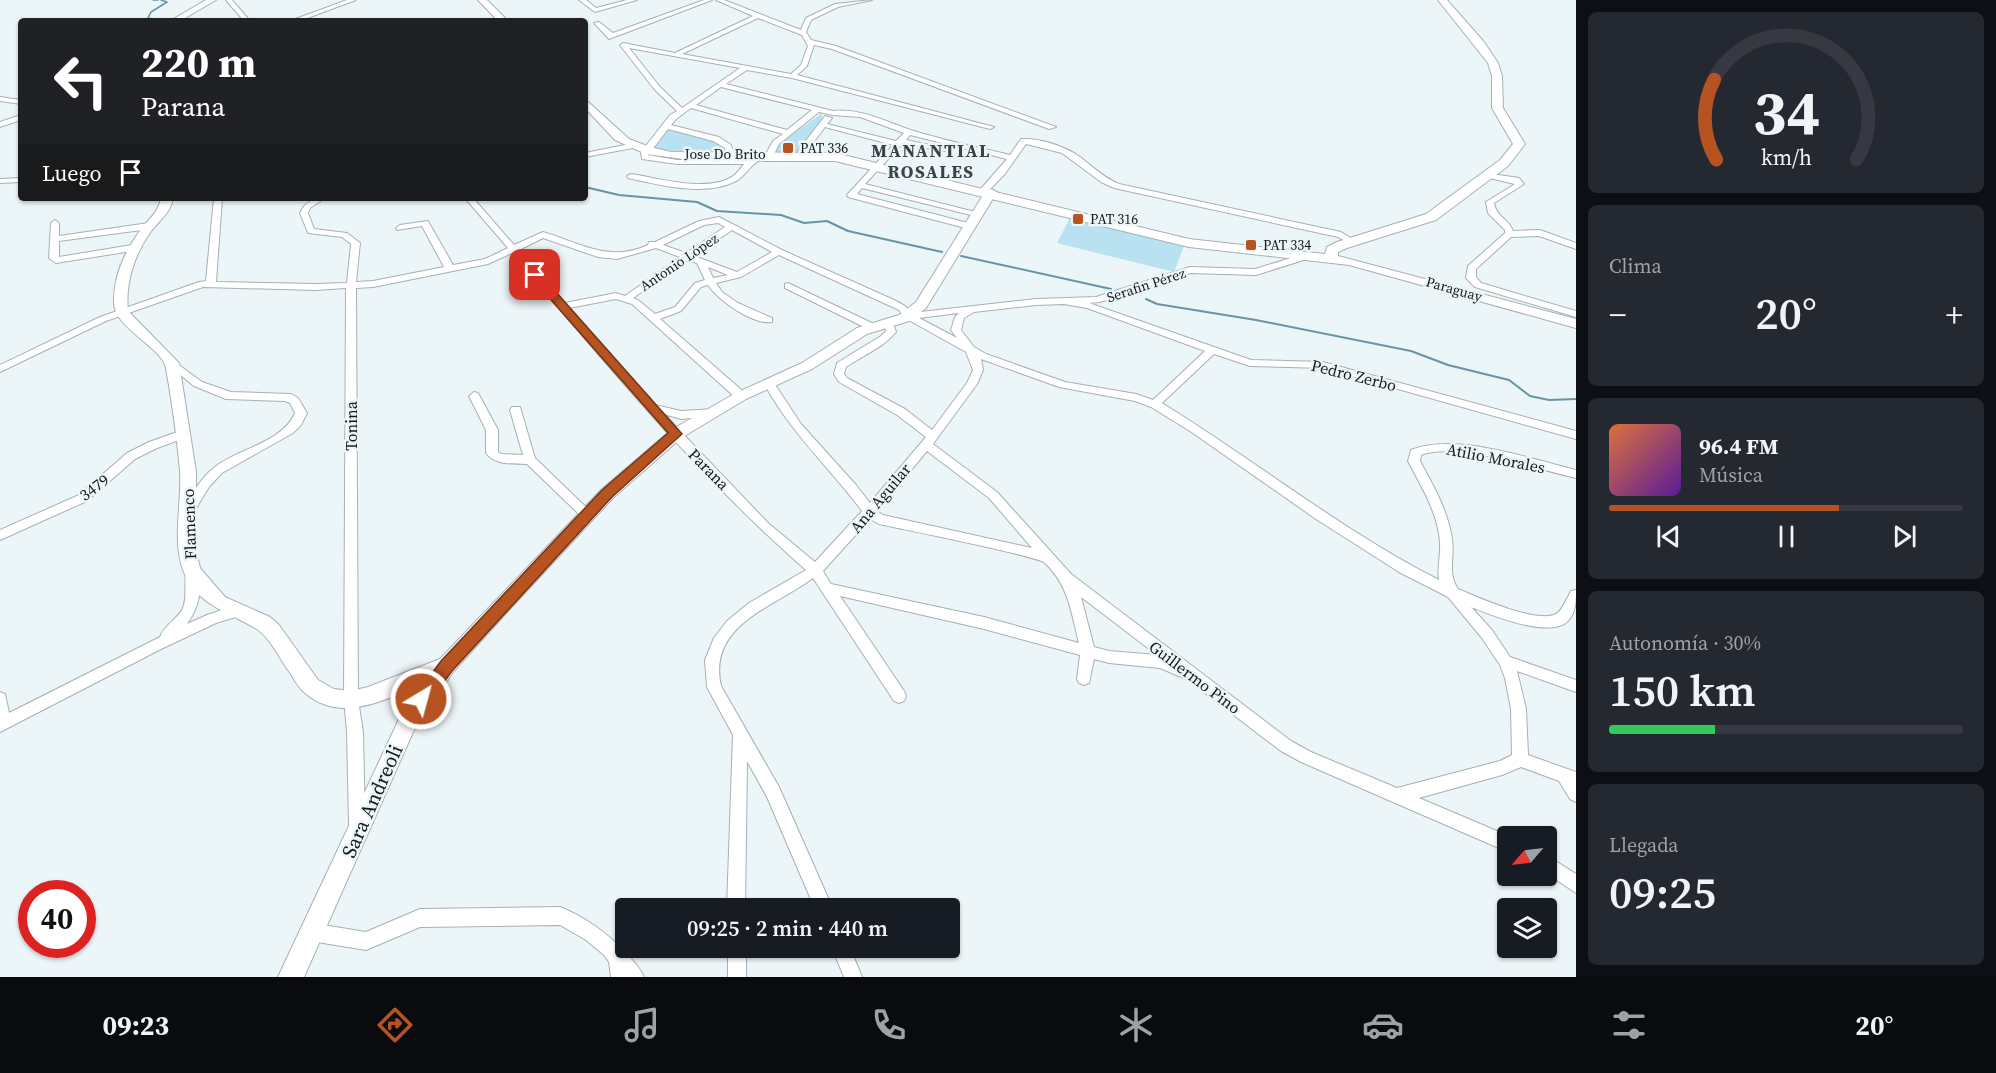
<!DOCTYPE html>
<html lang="es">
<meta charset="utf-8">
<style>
body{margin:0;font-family:"Source Serif 4",serif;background:#242831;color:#f1f3f6;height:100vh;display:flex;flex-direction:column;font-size:22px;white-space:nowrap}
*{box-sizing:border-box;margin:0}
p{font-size:20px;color:#9ea1a6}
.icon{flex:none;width:33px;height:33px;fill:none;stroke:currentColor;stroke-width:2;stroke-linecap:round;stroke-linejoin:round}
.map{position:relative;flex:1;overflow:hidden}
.side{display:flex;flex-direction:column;gap:12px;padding:12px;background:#0d0f14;width:420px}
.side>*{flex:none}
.top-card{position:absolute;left:18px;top:18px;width:570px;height:183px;border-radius:6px;box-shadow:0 2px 4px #0004;background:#202124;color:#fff;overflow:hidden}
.needle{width:39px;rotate:242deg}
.tools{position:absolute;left:1497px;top:826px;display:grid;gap:12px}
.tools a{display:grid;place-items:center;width:60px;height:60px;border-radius:6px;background:#171b24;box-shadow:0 2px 4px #0004;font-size:30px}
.speed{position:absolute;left:18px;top:880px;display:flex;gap:12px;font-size:30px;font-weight:700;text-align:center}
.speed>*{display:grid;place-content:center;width:78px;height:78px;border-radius:50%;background:#171b24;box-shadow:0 2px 4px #0004;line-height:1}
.speed .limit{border:9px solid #d22;background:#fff;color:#111}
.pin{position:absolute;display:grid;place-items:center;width:51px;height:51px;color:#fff;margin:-26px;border-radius:12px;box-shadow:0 3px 9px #0006}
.me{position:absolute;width:66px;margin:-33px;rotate:37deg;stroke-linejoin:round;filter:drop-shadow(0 0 4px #0008)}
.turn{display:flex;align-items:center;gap:21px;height:126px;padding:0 24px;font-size:27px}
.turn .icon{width:78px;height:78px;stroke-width:2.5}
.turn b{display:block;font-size:42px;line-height:51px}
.then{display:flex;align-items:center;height:57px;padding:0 24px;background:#0003;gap:12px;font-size:22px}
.big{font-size:45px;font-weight:600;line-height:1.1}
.side .widget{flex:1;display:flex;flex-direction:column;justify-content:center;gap:9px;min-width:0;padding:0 21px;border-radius:9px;background:#242831}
.side .dial{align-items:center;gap:0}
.dial svg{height:156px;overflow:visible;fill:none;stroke:#363941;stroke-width:7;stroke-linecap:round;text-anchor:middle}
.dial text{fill:#f1f3f6;stroke:none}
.song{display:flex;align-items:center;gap:18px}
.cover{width:72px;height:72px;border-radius:9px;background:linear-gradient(135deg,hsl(20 70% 55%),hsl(270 70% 35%))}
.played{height:6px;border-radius:3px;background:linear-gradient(90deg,#b75221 65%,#363941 65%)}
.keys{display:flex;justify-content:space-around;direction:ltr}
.heat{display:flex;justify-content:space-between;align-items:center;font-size:33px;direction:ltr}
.charge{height:9px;border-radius:4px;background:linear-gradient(90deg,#34c759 30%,#363941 0)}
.trip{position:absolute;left:615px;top:898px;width:345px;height:60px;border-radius:6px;background:#171b24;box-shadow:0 2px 4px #0004;font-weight:600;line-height:60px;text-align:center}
.menu{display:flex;height:96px;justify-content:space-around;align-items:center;background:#090b0e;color:#9ea1a6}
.menu .icon{width:42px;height:42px}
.menu .current{color:#b75221}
.menu b{font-size:27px;color:#f1f3f6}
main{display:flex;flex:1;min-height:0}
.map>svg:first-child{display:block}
</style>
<main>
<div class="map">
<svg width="1576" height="977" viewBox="0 0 1576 977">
<rect width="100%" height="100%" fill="#ecf5f8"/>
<path fill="#b8e2f2" d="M822,113v10l-22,28 -26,2 5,-9z
M664,128l51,13 12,12 -36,1 -40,-6z
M1070,218l114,28 -10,26 -117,-29z"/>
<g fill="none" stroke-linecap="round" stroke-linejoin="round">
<path stroke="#6994a5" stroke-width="1.5" d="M153,0h5
M161,0l6,2 -16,10 -3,6 14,3"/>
<path stroke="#6994a5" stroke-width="2" d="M585,187l34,8 78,7 20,9 64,4 23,8 23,-2 21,10 94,21
M961,256l150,33
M1146,299l11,5 99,16 155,31 37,14 61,15 21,16 19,4 27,-1"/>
<defs>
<path id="minor" d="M226,0h6l18,21h-6z
M347,0h9l-57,21h-9z
M579,0h7l10,8 31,-8h10l-42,12z
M704,0h8l-103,39 -15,-16 5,-1 14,11z
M716,0h8l77,30 5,-12 29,-14 37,-4 -34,7 -27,13 -5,12 5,8 25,6 220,81 -7,2 -217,-80 -18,-4 -7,21 -10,9 197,52 -4,2 -198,-51 -45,-8 -21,14 107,27c30,-3 54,12 81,20 32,10 64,16 96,24l11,-16c19,-1 44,7 59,18 13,10 24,21 39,27l222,48 16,10 -4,3 -15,-8 -224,-49 -13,-6 -39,-29 -36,-9 -22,31 -18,18 -7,-2 28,-32 -97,-24 -4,5 43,9 -4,2 -43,-7 -37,40 114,29v4l-117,-29 -5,6 115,30v4l-3,1 -121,-32 -1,-2 46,-50 -68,-18 -21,28h-6v-4l27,-35 7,2 -5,6 69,17 8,-8 -44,-16 -27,-2 -14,-3 -40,32 -6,12h-3l-4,-2 7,-13 10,-7 -92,-26 -15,11 -5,6 48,12 12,8 4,11 -1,2h-6l-3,-10 -12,-7 -45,-12 -20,26 29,5h72l5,-2 4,2 -1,2c-8,5 -13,15 -21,19 -31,16 -76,4 -108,-3l-1,-2 4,-2c28,4 73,18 99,4 6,-3 10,-9 14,-14h-67l-35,-5 -1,-7 29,-37 7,-4 -22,-21 -35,-45 3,-2 52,10 78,-37zM758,18l44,17 6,11 -7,19 -10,9 -109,-20zM629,48l111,20 -58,40 -22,-21zM721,87l91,23 -25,20 -91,-25z
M0,97l21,3v4l-21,-3z
M21,115v5l-21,7v-5z
M635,143l4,2 -1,2 -53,10v-4z
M1485,173l34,5 5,6 -30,19c3,15 15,16 19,28l27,-1 36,13v6l-37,-13 -28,1 -35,32v8l5,6 95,28v6l-101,-30 -9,-9 2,-12 37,-33v-3l-17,-17 -2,-11 29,-18 -30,-7z
M21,178v4l-21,1v-4z
M214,198h8l-6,84 99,2 32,-1 4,-39 -9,-7 -34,-4 -8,-20c5,-11 13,-15 25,-15l-15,10 -2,5 6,16 33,4 13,10 -4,39 17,-1 71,-14 -22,-41 -25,4 -1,-2 4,-3 28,-4 25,44 32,-6 23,-11 -43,-50h8l41,47 29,-13c37,11 67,31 105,13l1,-3h6l44,-21 20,-4 63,33 112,50 11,6 6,7 125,-14 60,-2 94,-30 65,2 52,-16h6v4l-57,18 -65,-2 -91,29 -11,1 162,57 72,2 253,69v8l-253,-71 -73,-2 -36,-12 -52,49c94,58 179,127 277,177 -2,-13 2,-25 1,-38 -2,-29 -19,-56 -32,-81l3,-11c44,-18 119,9 165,20v8c-37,-8 -121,-37 -155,-23l-1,6c13,24 28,50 32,78 3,18 -5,34 6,50 19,8 79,35 98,25 6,-3 11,-16 15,-23l5,-1c0,11 0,22 -8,31 -18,18 -77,-6 -97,-14l21,23 18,27 66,23v12l-59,-21 9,38 2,46 48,17v30l-6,-3 -11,-18 -38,-14 -19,8 -83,23 92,39h-3v15l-207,-90 -20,-11 -93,-71 -28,-12 -51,-5 -15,-4 -5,24 -5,2 -5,-2 -2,-4 3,-24 -96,-26 -144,-33 64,95 2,5 -2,5 -5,2 -5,-2 -81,-123c-38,29 -106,46 -92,108l58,101 54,122h-18l-48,-112 -20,-36 -2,148h-18l6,-174 -26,-48 -2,-27 9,-22 13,-17 22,-18 57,-33c-109,-95 -201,-208 -294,-317l-24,11 -115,23 -17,1 2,412 5,32 2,92 -2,6 -6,2 -6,-2 -2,-6 -2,-92 -3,-32 2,-412 -31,2 -112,-3 -97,34 -106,51v-7l100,-48 99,-35 7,-1zM718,223l7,4 -39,26 -23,-8 41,-20zM732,230l40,22 -35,20 -43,-16zM543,238l55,19 19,2 39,-11 24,9 -55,39 -9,-3 -51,10 -46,-53zM779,255l120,55 6,8 61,34 7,18 -6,13 -35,47 -27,-21 -58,-31 -3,-4 2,-7c16,-11 38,-20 50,-35l-4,-12h-6l-2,2 2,9 -5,5 -44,27 -3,11 5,8 58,33 29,22 -56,66 -14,-18 -55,-61 -27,-41h-8l-1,2c26,48 65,83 97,126l-47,51 -47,-39 -104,-109 17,5 30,-3 4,-1 2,-3 -2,-3 -34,2 -26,-6 -86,-97 47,-9 16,5 105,95h8l1,-3 -1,-3 -85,-74 21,-8 20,-24 7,-2c11,16 45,40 64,37v-4l-34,-15 -16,-11 -6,-9 25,-6zM688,260l9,3 8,17 -10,3 -20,24 -20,7 -17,-14 -5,-2zM708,267l20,8 -15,3zM1064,304l23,4 118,43 -52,49 -17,-6 -71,-12 -79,-28 -12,-7 -13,-17 3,-12 10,-6 62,-7zM959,313l-4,4 -4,13 6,8 -38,-20zM981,359l78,28 76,14 16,6 39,24 126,88 83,53 49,25 34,41 18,27 5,13 6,31 1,46 -12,6 -103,27 -86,-36 -20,-11 -220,-167 -74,-82 -64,-48 44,-60 6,-14zM927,451l62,47 43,50 -149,-33 -6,-4zM870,519l9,5c22,5 159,32 166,39 24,23 26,49 34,80l-95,-26 -153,-33 -8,-13zM1081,597l76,58 -48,-4 -15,-4z
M55,220l4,3v13l90,-13 4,3 -4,3 -90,12v16l79,-13 4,3 -4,3 -82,13 -7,-5 2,-35z
M788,283l88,42 1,2 -1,2h-8l-83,-41v-4z
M172,360l30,22 29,10 60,2 7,4 9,15 -6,12 -8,8 -71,40 -13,14 -17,28h-8l-2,-3c9,-16 18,-34 33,-45 24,-19 67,-24 80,-54l-5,-10 -5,-2 -59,-2 -32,-13 -26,-21 -1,-2z
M474,392l4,1 20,37v22l3,2 22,1 -13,-45 2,-3h8l15,51 56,54 2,3 -2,3h-8l-56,-54c-15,-1 -31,2 -41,-11v-23l-17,-34z
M183,430l6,4 -2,3 -30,11 -22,11 -48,42 -87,39v-10l79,-35 48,-42 22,-11z
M192,569l5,1c7,18 1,39 -10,54l20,-9 30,-10 5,2 2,4 -2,4 -26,8 -55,26 -161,83v-40l5,2 4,19 151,-76c3,-11 18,-18 23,-29 5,-13 0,-27 4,-38z
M1546,855l30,19v19l-30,-20z
M560,907c27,11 47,26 67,47 6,7 13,14 17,23h-33l-2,-15 -5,-7 -18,-15 -26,-15 -140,2 -54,23 -55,-9 -6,-3 -3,-6 3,-6 6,-3 55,9 54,-23z
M728,948h18v29h-18z
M832,948h18l12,29h-18z"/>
<path id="tertiary" d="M206,0h10l-36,21h-10z
M991,189l6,3 -71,116 -17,13 -42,13 -55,35 -66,30 -65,39 -68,60 -105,113 -55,61 -39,58 -110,247h-26l122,-260 23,-33c-37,15 -83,41 -119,8 -7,-6 -12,-17 -18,-25 -9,-13 -17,-31 -31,-39 -27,-16 -60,-24 -72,-58 -11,-31 -1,-66 -3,-99 -3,-34 -8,-69 -14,-103 -4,-21 -52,-40 -52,-65 -1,-27 12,-54 28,-75 8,-10 17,-17 19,-30h12c-2,14 -12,21 -21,32 -17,23 -27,52 -24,81l51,52 17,109v79l4,17 25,29 45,20 9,8 39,55 16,9 17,2 17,-4 72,-28 161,-169 70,-60 65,-37 66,-30 55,-35 42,-13 17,-13 69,-110z"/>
<path id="secondary" d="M478,0h9l21,21h-10z
M1438,0h9l37,42 14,21 4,13 1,32 22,36 -17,22 -72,54 -89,28 -9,4v4l238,63v9l-227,-63 -160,-18 -354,-86h-137l-52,-7 -31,-14 -30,-32v-9l44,40 21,8 21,5 164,1 354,86 136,15 2,-7 10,-5 89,-28 74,-54 13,-16 -21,-36v-32l-4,-13z"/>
</defs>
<use href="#minor" stroke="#a7b0b3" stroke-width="2"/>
<use href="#tertiary" stroke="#a7b0b3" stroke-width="2"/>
<use href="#secondary" stroke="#a7b0b3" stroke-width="2"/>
<use href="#minor" fill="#fff" fill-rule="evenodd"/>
<use href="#tertiary" fill="#fff" fill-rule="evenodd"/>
<use href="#secondary" fill="#fff" fill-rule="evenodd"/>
</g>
<path fill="#b75221" stroke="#773515" stroke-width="1.5" d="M535,272l4,1 143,161 -70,63 -160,174 -25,34 -6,2 -6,-2 -2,-6 28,-38 161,-171 66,-57 -137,-156 -1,-2z"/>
<g fill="#b75221" stroke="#ecf5f8" stroke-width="2">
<rect x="782" y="142" width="12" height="12" rx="3"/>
<rect x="1072" y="213" width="12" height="12" rx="3"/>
<rect x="1245" y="239" width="12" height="12" rx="3"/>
</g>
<g text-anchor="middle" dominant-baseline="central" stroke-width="5" stroke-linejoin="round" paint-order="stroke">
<g font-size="14" fill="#171a1c" stroke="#ecf5f8" text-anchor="start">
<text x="800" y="148">PAT 336</text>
<text x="1090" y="219">PAT 316</text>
<text x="1263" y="245">PAT 334</text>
</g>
<g font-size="14" fill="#171a1c" stroke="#ecf5f8">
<text x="725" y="154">Jose Do Brito</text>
<text transform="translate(679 262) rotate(-34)">Antonio López</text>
<text transform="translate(1146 285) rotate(-18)">Serafin Pérez</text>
<text transform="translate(1454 289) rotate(16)">Paraguay</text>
</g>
<g font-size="16" fill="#171a1c" stroke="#ecf5f8">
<text transform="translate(1354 375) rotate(14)">Pedro Zerbo</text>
<text transform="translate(351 426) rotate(-90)">Tonina</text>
<text transform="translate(1496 458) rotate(11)">Atilio Morales</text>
<text transform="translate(709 469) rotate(46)">Parana</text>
<text transform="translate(94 487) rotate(-37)">3479</text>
<text transform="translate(880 498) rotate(-50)">Ana Aguilar</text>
<text transform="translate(189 524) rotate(-92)">Flamenco</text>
<text transform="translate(1195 677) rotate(37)">Guillermo Pino</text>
</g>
<g font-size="18" font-weight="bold" letter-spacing="1.5" fill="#3c4346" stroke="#ecf5f8">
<text x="931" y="150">MANANTIAL<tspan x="931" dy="21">ROSALES</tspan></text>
</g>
<g font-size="20" fill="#171a1c" stroke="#ecf5f8">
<text transform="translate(372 801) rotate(-66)">Sara Andreoli</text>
</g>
</g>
</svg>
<div class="tools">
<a><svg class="needle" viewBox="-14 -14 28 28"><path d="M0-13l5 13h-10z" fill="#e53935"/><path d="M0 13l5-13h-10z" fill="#9ea1a6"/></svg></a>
<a><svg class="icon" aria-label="layers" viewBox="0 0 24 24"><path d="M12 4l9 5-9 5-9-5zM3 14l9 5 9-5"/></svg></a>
</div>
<div class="speed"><div class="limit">40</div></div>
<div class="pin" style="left:535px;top:275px;background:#d93025"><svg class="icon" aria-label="arrive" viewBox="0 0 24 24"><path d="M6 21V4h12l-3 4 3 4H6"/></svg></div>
<svg class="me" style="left:421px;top:699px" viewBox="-20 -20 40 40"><circle r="17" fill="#b75221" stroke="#fff" stroke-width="3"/><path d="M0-11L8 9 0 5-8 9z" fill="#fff"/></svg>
<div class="trip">09:25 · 2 min · 440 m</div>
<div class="top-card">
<div class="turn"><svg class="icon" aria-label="left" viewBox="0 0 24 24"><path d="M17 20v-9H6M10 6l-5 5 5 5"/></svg><div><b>220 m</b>Parana</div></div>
<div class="then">Luego<svg class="icon" aria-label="arrive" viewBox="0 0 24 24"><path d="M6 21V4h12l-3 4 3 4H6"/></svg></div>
</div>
</div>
<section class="side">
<div class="widget dial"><svg viewBox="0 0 100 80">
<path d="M14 69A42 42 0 1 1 86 69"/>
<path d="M14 69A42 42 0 0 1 13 28" stroke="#b75221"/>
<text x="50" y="56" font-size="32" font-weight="700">34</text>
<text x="50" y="72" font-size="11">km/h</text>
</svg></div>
<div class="widget"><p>Clima</p>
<div class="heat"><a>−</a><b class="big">20°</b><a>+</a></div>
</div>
<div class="widget">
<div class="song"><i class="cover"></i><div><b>96.4 FM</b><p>Música</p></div></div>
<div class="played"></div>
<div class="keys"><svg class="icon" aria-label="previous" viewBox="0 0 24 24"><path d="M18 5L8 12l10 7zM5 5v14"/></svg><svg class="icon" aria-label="pause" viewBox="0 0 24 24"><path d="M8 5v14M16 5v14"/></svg><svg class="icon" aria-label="next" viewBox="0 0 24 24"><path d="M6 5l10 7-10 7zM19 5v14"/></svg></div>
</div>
<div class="widget"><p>Autonomía · 30%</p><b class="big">150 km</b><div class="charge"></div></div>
<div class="widget"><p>Llegada</p><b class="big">09:25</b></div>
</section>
</main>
<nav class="menu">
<b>09:23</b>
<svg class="icon current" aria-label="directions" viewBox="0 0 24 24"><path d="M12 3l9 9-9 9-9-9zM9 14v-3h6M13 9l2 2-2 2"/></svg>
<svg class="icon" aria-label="music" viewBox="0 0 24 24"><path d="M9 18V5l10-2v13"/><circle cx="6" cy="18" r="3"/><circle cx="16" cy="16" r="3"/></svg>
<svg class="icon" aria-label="phone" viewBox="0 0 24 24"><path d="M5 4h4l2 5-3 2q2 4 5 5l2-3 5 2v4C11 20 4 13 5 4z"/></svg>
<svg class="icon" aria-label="climate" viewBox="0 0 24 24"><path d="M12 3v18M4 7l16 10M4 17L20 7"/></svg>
<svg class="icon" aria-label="car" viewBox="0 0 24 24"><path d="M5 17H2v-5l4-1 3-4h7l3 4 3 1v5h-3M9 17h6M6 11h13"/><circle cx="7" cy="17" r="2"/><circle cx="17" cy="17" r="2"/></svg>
<svg class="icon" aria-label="filters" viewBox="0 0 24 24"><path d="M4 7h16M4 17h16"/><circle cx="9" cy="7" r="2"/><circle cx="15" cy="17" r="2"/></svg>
<b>20°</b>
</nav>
